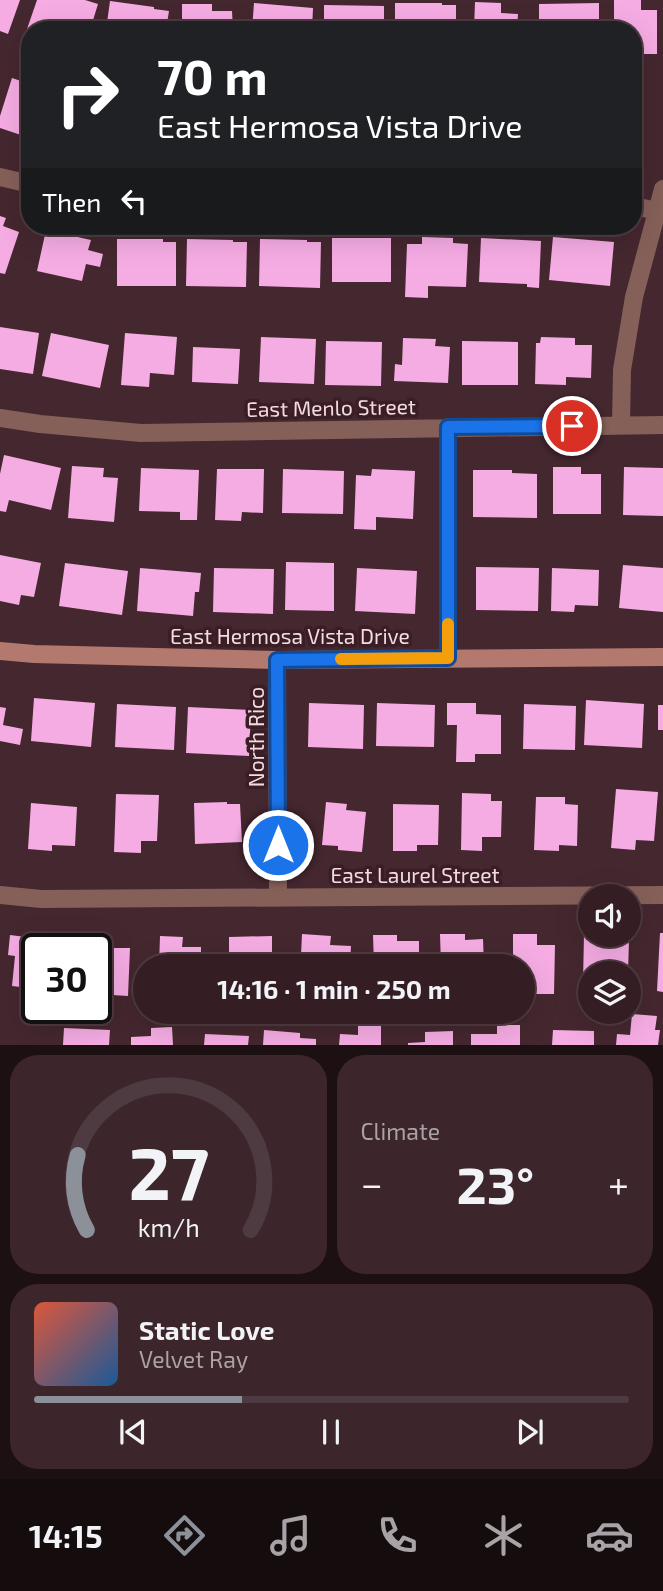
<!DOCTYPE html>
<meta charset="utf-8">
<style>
body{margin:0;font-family:"Exo 2",sans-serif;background:#3c262b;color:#f1f3f6;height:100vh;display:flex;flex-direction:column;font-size:26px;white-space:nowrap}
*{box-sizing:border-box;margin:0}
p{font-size:23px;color:#a9a2a6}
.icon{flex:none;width:38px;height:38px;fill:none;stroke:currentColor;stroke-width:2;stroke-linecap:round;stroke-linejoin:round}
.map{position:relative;height:1045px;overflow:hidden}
.sheet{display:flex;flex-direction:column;gap:10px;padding:10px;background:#1d1013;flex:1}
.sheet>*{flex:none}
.guide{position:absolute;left:21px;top:21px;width:621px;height:214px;border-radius:28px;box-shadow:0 7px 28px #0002,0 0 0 2px #4e3b41;background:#202124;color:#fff;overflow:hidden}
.controls{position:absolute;left:578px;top:884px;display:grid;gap:14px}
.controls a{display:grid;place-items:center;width:63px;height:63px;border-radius:50%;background:#341d23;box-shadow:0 7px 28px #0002,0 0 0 2px #4e3b41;font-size:35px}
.speed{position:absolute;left:21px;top:933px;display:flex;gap:14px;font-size:35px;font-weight:700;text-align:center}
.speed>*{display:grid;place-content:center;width:91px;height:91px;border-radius:50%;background:#341d23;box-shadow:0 7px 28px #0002,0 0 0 2px #4e3b41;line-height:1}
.speed .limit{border:4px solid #111;border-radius:10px;background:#fff;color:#111}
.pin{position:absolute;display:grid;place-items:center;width:60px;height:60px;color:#fff;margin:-30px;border:4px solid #fff;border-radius:50%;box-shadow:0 2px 7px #0007}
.me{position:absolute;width:77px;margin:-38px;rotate:0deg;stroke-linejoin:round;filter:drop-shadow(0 0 5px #0008)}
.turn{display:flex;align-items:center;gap:24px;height:147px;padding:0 21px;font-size:32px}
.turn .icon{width:91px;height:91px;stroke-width:2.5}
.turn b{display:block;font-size:49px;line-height:60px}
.then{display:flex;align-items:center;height:66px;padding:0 21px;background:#0003;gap:14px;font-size:26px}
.big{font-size:52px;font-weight:700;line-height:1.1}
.sheet .widget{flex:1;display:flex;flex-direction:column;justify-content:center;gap:10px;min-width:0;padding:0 24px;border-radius:28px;background:#3c262b}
.sheet .dial{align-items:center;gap:0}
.dial svg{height:182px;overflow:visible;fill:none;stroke:#4e3b41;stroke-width:7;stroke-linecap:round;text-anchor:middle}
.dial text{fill:#f1f3f6;stroke:none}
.song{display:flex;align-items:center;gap:21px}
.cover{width:84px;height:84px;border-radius:10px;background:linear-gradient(135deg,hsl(10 70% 55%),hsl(210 70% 35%))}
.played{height:7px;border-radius:4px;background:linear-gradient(90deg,#8c9099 35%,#4e3b41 35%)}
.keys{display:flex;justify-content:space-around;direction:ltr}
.heat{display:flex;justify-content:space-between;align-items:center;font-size:38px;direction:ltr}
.sheet .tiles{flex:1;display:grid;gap:10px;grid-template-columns:1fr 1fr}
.widget:last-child{grid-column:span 2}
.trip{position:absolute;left:133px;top:954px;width:402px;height:70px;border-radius:35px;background:#341d23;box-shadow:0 7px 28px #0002,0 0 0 2px #4e3b41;font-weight:700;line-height:70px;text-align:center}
.tabs{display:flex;height:112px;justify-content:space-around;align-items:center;background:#150c0e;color:#a9a2a6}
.tabs .icon{width:49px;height:49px}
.tabs .selected{color:#8c9099}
.tabs b{font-size:32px;color:#f1f3f6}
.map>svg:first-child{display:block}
</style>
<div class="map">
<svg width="663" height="1045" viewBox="0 0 663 1045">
<rect width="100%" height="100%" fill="#45272f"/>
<path fill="#f5ace3" d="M0,0h20l-12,34 -8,-3z
M37,0h48l13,4 -8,26h-60v3l-4,-1z
M614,0h27v10h16v44h-23v-24h-20z
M110,1l44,6v2l15,2 -3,19h-60z
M475,2l26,1v10l17,1 -1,16h-43z
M254,3l59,5 -1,22h-60z
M395,3h47v2h14v25h-61z
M599,3v27h-60v-26z
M182,4h30v7h20l1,19h-51z
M324,5l60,1v24h-60z
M12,78l18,6v54l-30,-10v-12z
M634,115l10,2 -6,41 -4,-1z
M0,216l6,2 -3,8 16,6 -14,42 -5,-1z
M46,230l45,10 -3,10 15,4 -3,13 -14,-3 -4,17 -45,-10z
M422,237l31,1v5l15,1 -2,43 -38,-1v12l-23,-1 2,-53h15z
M553,237l61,5 -4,44 -61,-6z
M332,238h59v44h-59z
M481,238l60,3 -2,47 -12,-1v-3l-48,-2z
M117,239h46v3h13v44h-59z
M187,239l46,1v2h14l-1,45 -60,-1z
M260,239l47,1v2h14l-1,46 -61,-2z
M0,327l39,6 -6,41 -33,-5z
M51,333l58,12 -9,43 -58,-12z
M125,333l52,4 -3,38 -24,-2 -1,14 -28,-2z
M261,337l55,2 -2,45 -55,-2z
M541,337l34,1v7h17l-1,33 -25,-1v8l-31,-1 1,-41h4z
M403,338l33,1 -1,7 15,1 -2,36 -54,-2 1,-17 7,1z
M326,341l56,1 -1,44 -56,-1z
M462,341l56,1v43h-56z
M193,347l47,2 -2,35 -46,-2z
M4,455l57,13 -10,42 -42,-10 -3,12 -6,-1v-37z
M72,466l32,2 -1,9 15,1 -4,44 -46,-4z
M553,467h28v7h20v40h-48z
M624,467l39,1v48l-40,-1z
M141,468l58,2 -2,50h-17v-8l-41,-1z
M217,469h47l-1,44 -21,-1 -1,9 -26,-1z
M283,469l61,2 -1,43 -61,-1z
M372,469l43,2 -2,48 -37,-2v13l-22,-1 2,-54 15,1z
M473,470h39v3l25,1v44l-64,-1z
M0,555l41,8 -7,34 -13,-2 -2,10 -19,-4z
M286,562l48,1v48l-49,-1z
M65,563l63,8 -6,44 -63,-9z
M623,565l40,3v44l-44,-4z
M476,567l63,1 -1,43 -62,-1z
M140,568l61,5 -2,19h-4l-2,24 -56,-5z
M214,568l60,1 -1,45 -60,-2z
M357,568l60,3 -2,43 -60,-3z
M552,568l47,2 -1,36 -23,-1 -1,7 -23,-1z
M34,698l61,5 -4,44 -60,-6z
M586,700l58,4 -2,44 -58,-3z
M309,703l55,2 -1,44 -55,-2z
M377,703l58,2 -1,42 -58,-1z
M447,703h29v11l25,1v39h-26v8h-19l1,-37h-10z
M117,704l59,3 -2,43 -59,-3z
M524,704l52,2 -1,44 -52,-1z
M658,705h5v25h-5z
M0,707l6,1 -3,17 20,4 -3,16 -20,-4z
M188,707l63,3 -2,46 -63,-3z
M616,789l42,3 -4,49 -18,-1 -1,10 -24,-2z
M462,793l29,1v7h11l-1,36h-19v14l-21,-1z
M116,794l43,1 -2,46h-16v12l-27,-1z
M536,797h29v7l13,1 -1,41 -18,-1v6l-25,-1z
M227,802v2h13l2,38 -47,2 -1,-41z
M326,802l21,2 -1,6 20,2 -4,40 -24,-2v-4l-16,-1z
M31,803l46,4 -2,39 -23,-1v6l-24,-2z
M393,804l46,1 -1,40h-21v6h-24z
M660,933h3v59l-6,-1z
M302,934l29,2 -1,9 21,1 -1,20h-42l1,-11h-8z
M440,934h25v6l18,-1 1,27h-43z
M513,934h24v11h18l-1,49h-20v-8h-11v-20h-10z
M584,934l22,1v5h23l-1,33h-38v10h-7z
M10,935l32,4v3l18,2v4h-23v41l-25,-3 3,-30 -7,-1z
M373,935h24v6h22v25h-45z
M89,936l23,1 -1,11h19l-2,48 -32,-2v-46h-7z
M160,936l23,1 -1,10h19v19h-42z
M272,936v30h-43v-29z
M632,1014l25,2 -2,14h5l-2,15h-42l1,-11 13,1z
M497,1025h23v20h-49v-11h26z
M358,1026h23v19h-42l1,-11 18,1z
M172,1027l1,18h-42v-8l20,-1v-8z
M64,1028l46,2 -1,15h-46z
M264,1030l36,3v5l16,1v6h-53z
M553,1030l41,1v14h-42z
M453,1031v14h-45v-2l17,-1v-10z
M205,1034l44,2 -1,9h-44z"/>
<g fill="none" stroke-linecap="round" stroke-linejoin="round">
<path stroke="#856059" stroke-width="18" d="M0,177l30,7
M634,206l23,5
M0,418l40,6 101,9 522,-8
M621,425l1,-55 12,-73 29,-108
M448,658v-231
M277,660l1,238
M0,895l41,4 622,-4"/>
<path stroke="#b4796e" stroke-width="18" d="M0,651l34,3 243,6 386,-3"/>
</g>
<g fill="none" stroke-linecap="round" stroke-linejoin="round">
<defs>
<path id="route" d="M278,845l-1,-185 171,-2v-231l124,-1"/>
</defs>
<use href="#route" stroke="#114b97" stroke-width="18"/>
<use href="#route" stroke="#1a73e8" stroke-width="12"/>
<path stroke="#f59e0b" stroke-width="12" d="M341,659l107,-1v-34"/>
</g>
<g text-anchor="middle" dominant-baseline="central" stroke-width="7" stroke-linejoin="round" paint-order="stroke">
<g font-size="21" fill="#f1dde1" stroke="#3a1d25">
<text transform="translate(331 407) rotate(-1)">East Menlo Street</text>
<text x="290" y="635">East Hermosa Vista Drive</text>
<text transform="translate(255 737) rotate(-90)">North Rico</text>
<text x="415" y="874">East Laurel Street</text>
</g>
</g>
</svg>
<div class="controls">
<a><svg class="icon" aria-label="sound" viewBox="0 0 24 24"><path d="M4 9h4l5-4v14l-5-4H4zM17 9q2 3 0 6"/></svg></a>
<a><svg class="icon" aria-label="layers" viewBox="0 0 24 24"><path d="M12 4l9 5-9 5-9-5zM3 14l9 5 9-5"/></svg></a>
</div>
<div class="speed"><div class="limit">30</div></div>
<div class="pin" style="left:572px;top:426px;background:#d93025"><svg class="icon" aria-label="arrive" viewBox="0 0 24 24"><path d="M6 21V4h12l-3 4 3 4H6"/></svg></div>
<svg class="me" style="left:278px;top:845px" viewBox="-20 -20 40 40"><circle r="17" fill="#1a73e8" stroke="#fff" stroke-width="3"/><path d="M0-11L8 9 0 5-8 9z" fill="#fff"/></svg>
<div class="trip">14:16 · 1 min · 250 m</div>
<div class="guide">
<div class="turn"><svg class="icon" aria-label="right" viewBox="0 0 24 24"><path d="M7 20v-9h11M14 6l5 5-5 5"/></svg><div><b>70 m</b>East Hermosa Vista Drive</div></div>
<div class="then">Then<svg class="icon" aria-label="left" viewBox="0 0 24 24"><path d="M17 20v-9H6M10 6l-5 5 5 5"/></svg></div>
</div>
</div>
<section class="sheet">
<div class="tiles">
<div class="widget dial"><svg viewBox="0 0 100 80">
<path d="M14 69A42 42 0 1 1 86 69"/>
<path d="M14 69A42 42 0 0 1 10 36" stroke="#8c9099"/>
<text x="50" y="56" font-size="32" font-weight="700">27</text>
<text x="50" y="72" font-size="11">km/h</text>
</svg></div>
<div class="widget"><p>Climate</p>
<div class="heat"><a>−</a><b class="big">23°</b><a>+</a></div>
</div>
<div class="widget">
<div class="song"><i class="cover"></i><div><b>Static Love</b><p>Velvet Ray</p></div></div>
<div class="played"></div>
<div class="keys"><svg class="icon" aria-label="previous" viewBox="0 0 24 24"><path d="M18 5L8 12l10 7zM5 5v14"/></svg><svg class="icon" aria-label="pause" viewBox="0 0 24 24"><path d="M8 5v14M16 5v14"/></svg><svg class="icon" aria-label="next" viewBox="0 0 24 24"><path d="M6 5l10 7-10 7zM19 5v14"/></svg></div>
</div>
</div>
</section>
<nav class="tabs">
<b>14:15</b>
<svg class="icon selected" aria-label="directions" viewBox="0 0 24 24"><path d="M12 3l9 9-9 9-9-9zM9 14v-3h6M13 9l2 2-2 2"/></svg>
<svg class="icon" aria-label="music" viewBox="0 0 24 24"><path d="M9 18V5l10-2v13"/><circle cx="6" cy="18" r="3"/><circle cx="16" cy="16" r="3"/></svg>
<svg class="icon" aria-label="phone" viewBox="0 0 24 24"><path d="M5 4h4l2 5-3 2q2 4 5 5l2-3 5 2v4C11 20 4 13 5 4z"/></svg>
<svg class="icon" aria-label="climate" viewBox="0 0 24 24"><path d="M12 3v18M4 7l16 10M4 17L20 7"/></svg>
<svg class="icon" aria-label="car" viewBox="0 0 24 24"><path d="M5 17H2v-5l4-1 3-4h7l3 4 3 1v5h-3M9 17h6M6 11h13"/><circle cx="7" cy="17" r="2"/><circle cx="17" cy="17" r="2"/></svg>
</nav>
